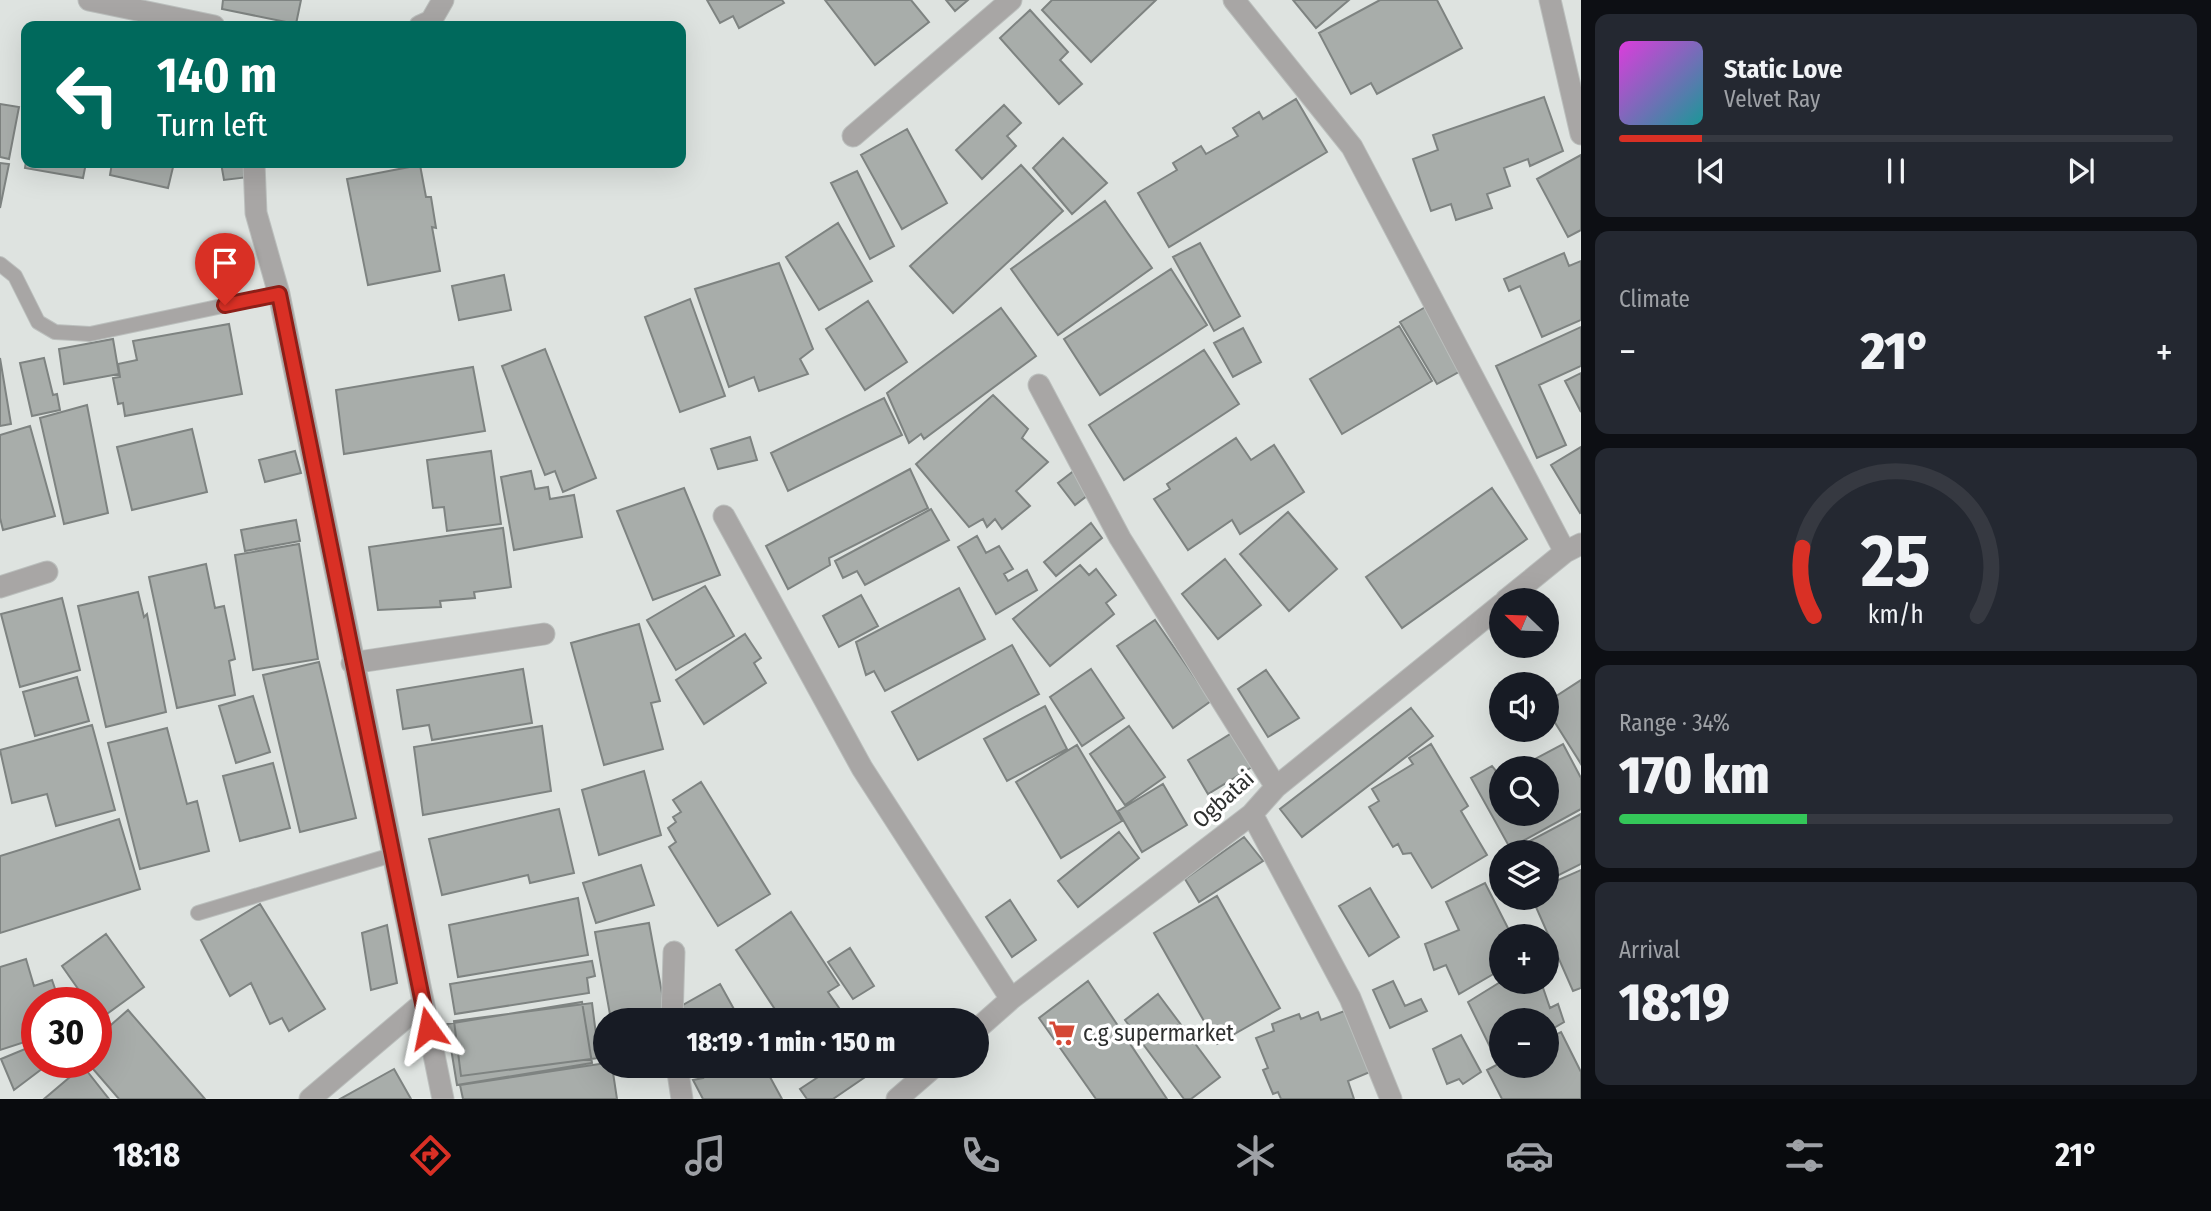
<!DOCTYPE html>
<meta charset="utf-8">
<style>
body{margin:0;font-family:"Fira Sans Condensed",sans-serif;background:#242831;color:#f1f3f6;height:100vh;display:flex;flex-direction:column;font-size:26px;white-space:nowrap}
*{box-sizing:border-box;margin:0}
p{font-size:23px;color:#9ea1a6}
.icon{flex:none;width:38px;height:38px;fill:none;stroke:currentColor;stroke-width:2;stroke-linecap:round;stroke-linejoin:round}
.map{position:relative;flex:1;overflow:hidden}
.drawer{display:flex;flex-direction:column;gap:14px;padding:14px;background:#0d0f14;width:630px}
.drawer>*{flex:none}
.guide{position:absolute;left:21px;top:21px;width:665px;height:147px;border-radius:14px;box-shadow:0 7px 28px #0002;background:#00695c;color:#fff;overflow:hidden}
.needle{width:46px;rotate:293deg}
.fabs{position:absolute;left:1489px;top:588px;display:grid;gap:14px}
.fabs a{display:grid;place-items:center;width:70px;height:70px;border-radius:50%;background:#171b24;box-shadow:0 7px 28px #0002;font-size:35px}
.speed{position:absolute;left:21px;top:987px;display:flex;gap:14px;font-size:35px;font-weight:700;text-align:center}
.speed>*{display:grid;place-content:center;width:91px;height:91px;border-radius:50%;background:#171b24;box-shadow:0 7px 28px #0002;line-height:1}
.speed .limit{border:10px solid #d22;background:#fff;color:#111}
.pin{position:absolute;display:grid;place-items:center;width:60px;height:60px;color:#fff;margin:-72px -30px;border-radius:50% 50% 50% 0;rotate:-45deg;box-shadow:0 0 7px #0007}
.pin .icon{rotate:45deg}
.me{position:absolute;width:77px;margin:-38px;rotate:348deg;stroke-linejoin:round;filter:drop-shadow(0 0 5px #0008)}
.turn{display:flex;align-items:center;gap:24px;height:147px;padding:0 21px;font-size:32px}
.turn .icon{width:91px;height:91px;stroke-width:2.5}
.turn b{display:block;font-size:49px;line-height:60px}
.big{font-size:52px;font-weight:800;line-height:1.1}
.drawer .tile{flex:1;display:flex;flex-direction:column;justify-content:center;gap:10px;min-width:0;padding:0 24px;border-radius:14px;background:#242831}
.drawer .dial{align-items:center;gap:0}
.dial svg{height:182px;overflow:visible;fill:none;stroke:#363941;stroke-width:7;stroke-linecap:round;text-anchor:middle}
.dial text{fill:#f1f3f6;stroke:none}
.song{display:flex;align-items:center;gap:21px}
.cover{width:84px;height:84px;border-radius:10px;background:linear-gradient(135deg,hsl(300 70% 55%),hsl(180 70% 35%))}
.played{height:7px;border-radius:4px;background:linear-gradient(90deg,#d93025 15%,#363941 15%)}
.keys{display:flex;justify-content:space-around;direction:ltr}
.heat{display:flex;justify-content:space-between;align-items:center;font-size:38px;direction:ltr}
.charge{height:10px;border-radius:5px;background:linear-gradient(90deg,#34c759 34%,#363941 0)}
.trip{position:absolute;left:593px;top:1008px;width:396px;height:70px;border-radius:35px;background:#171b24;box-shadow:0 7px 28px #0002;font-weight:800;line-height:70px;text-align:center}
.tab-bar{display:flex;height:112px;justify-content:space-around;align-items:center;background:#090b0e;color:#9ea1a6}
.tab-bar .icon{width:49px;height:49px}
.tab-bar .current{color:#d93025}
.tab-bar b{font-size:32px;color:#f1f3f6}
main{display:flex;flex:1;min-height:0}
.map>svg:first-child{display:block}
</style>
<main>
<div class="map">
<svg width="1581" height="1099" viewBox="0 0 1581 1099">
<rect width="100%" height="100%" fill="#dee3e0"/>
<path fill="#a8adaa" stroke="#7e8381" stroke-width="2" d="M223,0h78l-5,24 -74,-15z
M707,0h75l2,3 -45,25 -6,-12 -13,7z
M825,0h86l18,22 -54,43z
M946,0h22l-13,11z
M1052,0h104l-65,62 -49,-52z
M1293,0h56l-33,28z
M1380,0h57l25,48 -85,46 -6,-11 -20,11 -32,-61z
M1030,10l38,42 -8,8 22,24 -23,20 -59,-66z
M1544,97l19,54 -33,15 -2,-7 -24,9 6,18 -23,8 5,14 -36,12 -5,-16 -20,7 -18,-52 25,-9 -5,-15z
M1296,99l31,53 -158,95 -31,-54 39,-23 -4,-7 28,-17 5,8 32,-18 -5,-8 26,-16 4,7z
M0,104l19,3 -10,52 -9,-2z
M1004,105l17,18 -14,13 9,10 -34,33 -26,-29z
M907,129l40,74 -45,26 -41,-74z
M1063,138l44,45 -35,31 -39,-46z
M1581,155v75l-13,7 -31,-58z
M26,161v2h60l-3,15 -58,-10z
M0,163l9,1 -9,44z
M112,163h62l-6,25 -58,-13z
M221,163h26l2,14 -25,3z
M420,165l6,32h5l5,31 -4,-1 8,44 -72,14 -21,-106z
M1021,165l42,46 -110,102 -43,-47z
M857,171l37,75 -24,13 -39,-76z
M1105,201l47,67 -94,67 -47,-66z
M838,223l34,58 -53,29 -33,-53z
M1200,243l40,73 -26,15 -41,-74z
M1564,253l5,13 12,-5v59l-39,17 -22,-51 -11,5 -5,-12z
M779,263l34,86 -13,10 8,15 -49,17 -5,-14 -25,10 -34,-98z
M1171,269l36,56 -107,70 -36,-56z
M504,275l7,35 -52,10 -7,-34z
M690,299l35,97 -45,16 -35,-95z
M868,301l39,61 -42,28 -39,-61z
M1427,306l37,63 -27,15 -37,-62z
M1001,308l35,48 -112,83 -3,-5 -12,9 -22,-50z
M229,324l13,70 -117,22 -2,-13 -5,1 -5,-26 7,-1 -2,-13 19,-4 -4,-19z
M1399,326l33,55 -90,53 -32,-55z
M1581,327v39l-42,19 27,60 -29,13 -41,-92z
M1243,328l18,34 -28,15 -19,-34z
M113,339l6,35 -55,10 -5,-35z
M545,349l51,129 -33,14 -8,-21 -10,4 -43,-109z
M1204,350l35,54 -115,76 -35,-55z
M0,358l11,66 -11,2z
M44,358l9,37 4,-1 3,16 -28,6 -12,-53z
M473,367l12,64 -141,23 -8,-64z
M1581,373v39l-16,-31z
M993,395l35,34 -6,9 26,24 -32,29 14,15 -28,23 -7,-10 -8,8 -4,-8 -14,8 -53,-63z
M884,398l18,37 -114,56 -17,-38z
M87,405l21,108 -44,11 -24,-106z
M30,426l25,90 -52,14 -3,-12v-83z
M192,429l15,63 -75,18 -15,-63z
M750,437l7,23 -39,9 -7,-20z
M1236,438l15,22 23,-15 30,47 -64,42 -8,-14 -44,30 -34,-51 16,-10 -3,-5z
M1581,447v65l-1,1 -29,-48z
M295,451l6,22 -36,9 -6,-22z
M491,451l10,73 -54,7 -3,-24 -11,1 -6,-48z
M910,469l18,39 -99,50 1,7 -42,24 -22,-43z
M1075,470l17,22 -17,13 -17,-22z
M531,471l4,18 13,-2 2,12 24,-4 8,42 -68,13 -13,-73z
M684,488l36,87 -67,25 -36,-89z
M1492,488l35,51 -125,89 -36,-51z
M931,509l18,31 -84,45 -8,-14 -14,7 -8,-17z
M1288,512l49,57 -48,42 -49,-57z
M296,520l4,21 -55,10 -4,-21z
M1091,523l11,15 -46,38 -12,-14z
M503,528l8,59 -37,5 1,6 -35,3 1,6 -63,3 -9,-63z
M977,536l9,17 13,-7 14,23 -9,5 4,7 19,-11 10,20 -41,24 -38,-67z
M299,544l19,115 -65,11 -18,-115z
M1225,559l36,46 -43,34 -36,-45z
M206,564l9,44 9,-2 11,53 -6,2 6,34 -58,13 -28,-131z
M1080,565l9,10 7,-6 20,26 -10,8 8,11 -64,52 -37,-47z
M705,586l29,50 -58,34 -29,-50z
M959,588l26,51 -100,52 -11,-20 -8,4 -10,-33z
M138,592l6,25 3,-3 19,98 -60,15 -28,-121z
M861,595l17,31 -39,21 -16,-31z
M62,598l18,72 -60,17 -19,-73z
M1155,620l56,81 -38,27 -56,-82z
M639,624l21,77 -9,2 12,46 -59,16 -33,-122z
M745,634l16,24 -7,5 12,20 -62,41 -28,-44z
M1012,645l27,49 -121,66 -26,-48z
M319,662l37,156 -56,14 -37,-157z
M523,669l9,54 -100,17 -3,-15 -26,4 -6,-39z
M1091,669l33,49 -42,28 -32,-49z
M1266,670l33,48 -31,19 -30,-48z
M77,677l12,44 -54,15 -12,-44z
M1581,680v84l-34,-54v-8z
M253,696l17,56 -34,11 -17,-57z
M1045,706l22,43 -60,32 -23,-42z
M1411,708l22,28 -131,101 -22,-28z
M92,725l23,85 -59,16 -9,-32 -35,9 -12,-53z
M542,726l9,65 -128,24 -9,-68z
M1129,726l36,51 -40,28 -35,-51z
M167,728l20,76 10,-3 12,50 -69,18 -32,-126z
M1232,733l20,34 -44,27 -20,-34z
M1431,744l37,62 -7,5 26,44 -55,33 -21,-35 -8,1 -5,-10 -5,3 -24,-40 10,-6 -7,-12 41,-25 -4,-6z
M1563,744l18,34v31l-71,39 -39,-70 21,-12 10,12v36h45v-46h-29z
M1077,745l45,76 -61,37 -45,-76z
M273,763l17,65 -50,13 -17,-65z
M644,771l17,64 -62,20 -17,-65z
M701,782l69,112 -52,32 -49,-79 7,-5 -8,-14 8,-6 -3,-5 8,-5 -8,-12z
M1163,784l24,41 -45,27 -24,-41z
M559,809l15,64 -44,10 -2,-8 -86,20 -13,-56z
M1581,814v50l-34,17v-29h-38z
M119,819l21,70 -140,44v-77z
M1119,832l20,26 -61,49 -20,-26z
M1244,837l19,24 -64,41 -14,-23z
M641,865l13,40 -58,18 -13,-40z
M1581,870v118l-8,3 -41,-93h15v-13z
M1485,883l27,53h-10v33l-43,25 -13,-29 -12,5 -9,-26 34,-14 -13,-28z
M1370,888l29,49 -30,19 -30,-50z
M1217,896l63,112 -63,36 -63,-111z
M578,898l10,57 -130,22 -9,-52z
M1010,900l26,40 -24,17 -26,-40z
M260,904l65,105 -36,22 -7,-13 -12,6 -19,-41 -21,13 -29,-56z
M791,912l48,73 -11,7 18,26 -3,2h-61l-46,-70z
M649,923l18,97h-56l-16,-88z
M387,925l10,58 -26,7 -9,-57z
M106,934l38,53 -44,32 -4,-5v-11h-8l-26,-37z
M850,948l24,38 -21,13 -25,-37z
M26,959l8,27 18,-6 8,23h-23v35l-37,12v-83z
M592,961l3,15 -8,2 2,15 -134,21 -5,-30z
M1088,981l79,118h-71l-57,-81z
M1393,981l12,25 16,-7 6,12 -37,17 -17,-38z
M1502,981l39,1 9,26 8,-4 6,18 -17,10v-12h-45v32l-8,3 -26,-53z
M720,984l20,36h-58l-6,-11z
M1158,994l62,83 -29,22h-7l-59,-79z
M582,1002l10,61 -135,22 -10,-61z
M592,1003l7,55 -138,18 -7,-55z
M128,1010l77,89h-86l-32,-37h9v-24z
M1347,1010l23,62 -22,9 6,18h-73l-3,-7 -5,2 -10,-24 5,-2 -12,-30 18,-7 -2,-7 27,-10 2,5 17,-7 3,8z
M1561,1032l20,40v27h-79l-15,-29 15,-8v4h45v-27z
M1461,1035l20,37 -18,12 -4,-5 -12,5 -14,-35z
M37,1044v18h14l-37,28 -13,-31z
M606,1063l6,3 5,33h-154l-3,-14z
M83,1066l26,33h-65z
M697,1066h67l18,33h-79l-10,-19 10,-2z
M835,1066h31l5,7 -38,26h-26l-7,-10z
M394,1069l17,30h-71z"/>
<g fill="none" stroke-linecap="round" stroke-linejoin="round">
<defs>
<path id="service" d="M0,264l15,12 23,46 17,10 35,2 189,-40
M198,913l194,-58"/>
<path id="minor" d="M89,0l125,26
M1234,0l118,147 213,405
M1550,0l31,134
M420,26l11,-5 12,-21
M853,136l158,-136
M254,163l2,50 23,81 164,805
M1039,385l81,153 156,249
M724,516l138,252 149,231
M0,587l47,-15
M1506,600l59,-48 16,-8
M352,663l192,-29
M1252,814l98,184 41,101
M672,1020l2,-68
M976,1030l35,-31 241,-185 24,-27 226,-183
M677,1066l5,33
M310,1099l112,-95
M897,1099l38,-33"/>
</defs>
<use href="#service" stroke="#bbbfbd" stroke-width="16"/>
<use href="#minor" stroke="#bbbfbd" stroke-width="23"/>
<use href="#service" stroke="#a8a6a5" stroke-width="14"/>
<use href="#minor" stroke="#a8a6a5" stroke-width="21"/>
</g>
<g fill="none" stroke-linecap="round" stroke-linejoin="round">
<defs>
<path id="route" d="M225,305l54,-11 149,734"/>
</defs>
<use href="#route" stroke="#8d1f18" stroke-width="18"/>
<use href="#route" stroke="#d93025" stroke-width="12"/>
</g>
<defs>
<symbol id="supermarket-bare" viewBox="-9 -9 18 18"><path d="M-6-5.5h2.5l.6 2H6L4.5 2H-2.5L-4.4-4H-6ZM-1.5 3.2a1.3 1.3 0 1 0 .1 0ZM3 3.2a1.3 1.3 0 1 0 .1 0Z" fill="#d54835" stroke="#fff" stroke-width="2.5" paint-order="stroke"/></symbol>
</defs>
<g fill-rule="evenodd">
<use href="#supermarket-bare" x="1043" y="1014" width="38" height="38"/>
</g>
<g text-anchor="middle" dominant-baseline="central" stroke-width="7" stroke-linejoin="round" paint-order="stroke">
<g font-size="23" fill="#2e302f" stroke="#fff">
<text transform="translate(1223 799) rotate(-42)">Ogbatai</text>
</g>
<g font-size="23" fill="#2e302f" stroke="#fff" text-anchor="start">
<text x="1083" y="1033">c.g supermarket</text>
</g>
</g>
</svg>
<div class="fabs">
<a><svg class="needle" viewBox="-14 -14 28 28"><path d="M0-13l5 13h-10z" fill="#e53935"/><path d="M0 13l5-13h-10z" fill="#9ea1a6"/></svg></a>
<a><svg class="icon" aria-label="sound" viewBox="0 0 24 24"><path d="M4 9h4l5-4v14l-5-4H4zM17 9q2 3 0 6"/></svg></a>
<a><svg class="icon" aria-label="search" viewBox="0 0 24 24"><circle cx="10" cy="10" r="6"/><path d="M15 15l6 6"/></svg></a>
<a><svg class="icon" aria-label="layers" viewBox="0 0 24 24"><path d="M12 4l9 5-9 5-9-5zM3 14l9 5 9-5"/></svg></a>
<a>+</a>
<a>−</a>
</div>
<div class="speed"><div class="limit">30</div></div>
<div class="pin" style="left:225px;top:305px;background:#d93025"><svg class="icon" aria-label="arrive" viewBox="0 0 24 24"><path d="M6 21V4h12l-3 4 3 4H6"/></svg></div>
<svg class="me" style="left:428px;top:1028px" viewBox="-20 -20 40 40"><path d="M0-17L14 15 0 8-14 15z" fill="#d93025" stroke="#fff" stroke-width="4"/></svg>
<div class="trip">18:19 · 1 min · 150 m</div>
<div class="guide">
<div class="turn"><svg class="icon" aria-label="left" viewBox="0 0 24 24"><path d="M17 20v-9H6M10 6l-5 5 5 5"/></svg><div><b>140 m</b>Turn left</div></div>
</div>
</div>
<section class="drawer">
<div class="tile">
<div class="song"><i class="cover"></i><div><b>Static Love</b><p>Velvet Ray</p></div></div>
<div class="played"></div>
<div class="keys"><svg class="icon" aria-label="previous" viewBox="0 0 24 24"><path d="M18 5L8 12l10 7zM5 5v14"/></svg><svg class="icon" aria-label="pause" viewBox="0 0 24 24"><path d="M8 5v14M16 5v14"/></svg><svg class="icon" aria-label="next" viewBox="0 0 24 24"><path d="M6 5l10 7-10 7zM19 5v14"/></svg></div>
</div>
<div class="tile"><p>Climate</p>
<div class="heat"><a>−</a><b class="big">21°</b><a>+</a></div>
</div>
<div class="tile dial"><svg viewBox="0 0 100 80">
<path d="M14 69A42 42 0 1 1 86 69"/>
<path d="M14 69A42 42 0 0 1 9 39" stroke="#d93025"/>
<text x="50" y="56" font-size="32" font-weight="700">25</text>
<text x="50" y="72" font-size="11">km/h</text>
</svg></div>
<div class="tile"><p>Range · 34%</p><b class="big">170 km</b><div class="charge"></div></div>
<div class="tile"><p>Arrival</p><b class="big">18:19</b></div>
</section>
</main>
<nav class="tab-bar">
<b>18:18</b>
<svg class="icon current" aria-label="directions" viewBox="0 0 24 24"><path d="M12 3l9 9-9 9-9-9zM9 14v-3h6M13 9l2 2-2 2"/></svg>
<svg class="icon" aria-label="music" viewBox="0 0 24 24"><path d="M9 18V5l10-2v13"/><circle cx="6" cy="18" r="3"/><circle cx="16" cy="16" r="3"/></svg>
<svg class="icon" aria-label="phone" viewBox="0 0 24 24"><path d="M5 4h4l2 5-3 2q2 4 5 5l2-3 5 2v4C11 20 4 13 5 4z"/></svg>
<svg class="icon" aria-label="climate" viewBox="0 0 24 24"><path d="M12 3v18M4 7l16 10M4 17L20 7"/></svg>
<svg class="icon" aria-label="car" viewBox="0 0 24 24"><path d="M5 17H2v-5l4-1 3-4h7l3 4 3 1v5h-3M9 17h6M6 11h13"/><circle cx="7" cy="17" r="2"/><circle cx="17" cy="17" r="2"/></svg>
<svg class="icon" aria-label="filters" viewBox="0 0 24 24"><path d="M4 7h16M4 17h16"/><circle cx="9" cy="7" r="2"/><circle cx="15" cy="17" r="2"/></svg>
<b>21°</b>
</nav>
